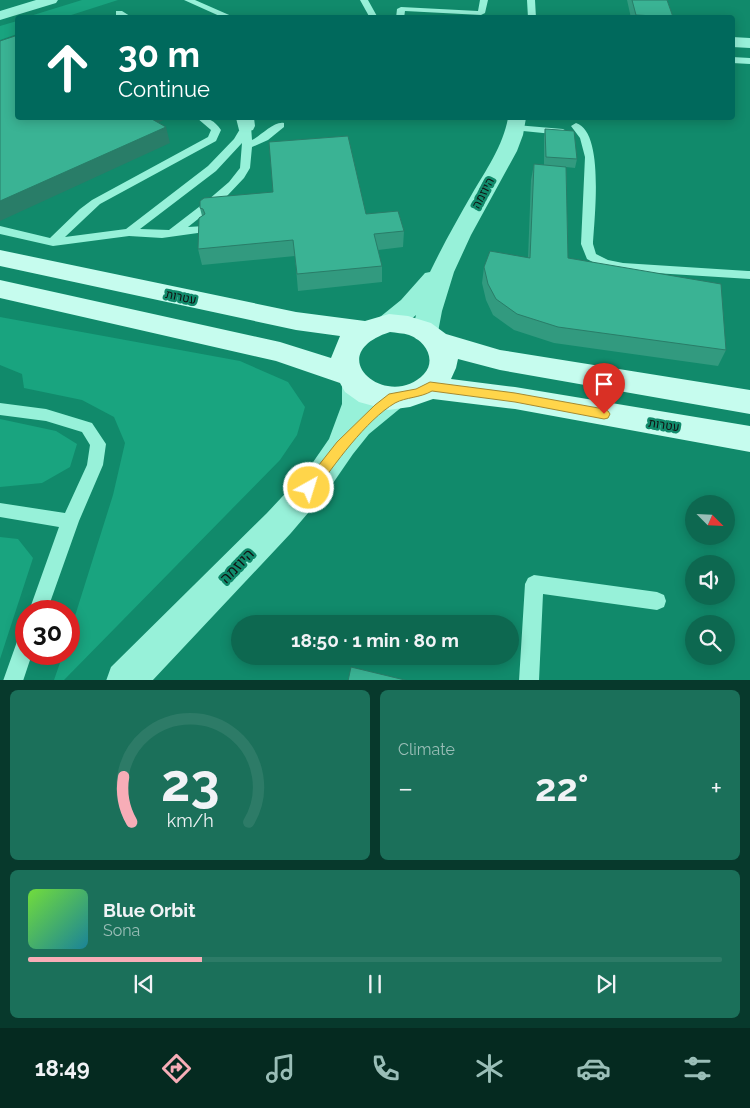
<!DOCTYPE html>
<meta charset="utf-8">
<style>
body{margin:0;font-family:Raleway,Heebo,sans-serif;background:#1b705a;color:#f1f3f6;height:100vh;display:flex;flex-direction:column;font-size:19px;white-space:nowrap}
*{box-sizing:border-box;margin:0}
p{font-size:16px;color:#9abeb7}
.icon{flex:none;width:28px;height:28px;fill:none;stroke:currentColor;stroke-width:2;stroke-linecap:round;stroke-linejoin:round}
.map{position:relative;height:680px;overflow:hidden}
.details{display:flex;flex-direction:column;gap:10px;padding:10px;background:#07392c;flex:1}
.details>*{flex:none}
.guide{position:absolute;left:15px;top:15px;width:720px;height:105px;border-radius:5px;box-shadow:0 2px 12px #0003;background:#00695c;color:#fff;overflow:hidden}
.needle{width:32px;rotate:114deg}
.controls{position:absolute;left:685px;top:495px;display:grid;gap:10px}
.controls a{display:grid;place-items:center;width:50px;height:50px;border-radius:50%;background:#0d6850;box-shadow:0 2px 12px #0003;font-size:25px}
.speed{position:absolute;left:15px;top:600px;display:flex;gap:10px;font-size:25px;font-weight:700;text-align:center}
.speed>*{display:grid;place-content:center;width:65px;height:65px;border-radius:50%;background:#0d6850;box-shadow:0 2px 12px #0003;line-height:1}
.speed .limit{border:8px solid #d22;background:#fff;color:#111}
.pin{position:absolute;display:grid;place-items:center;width:42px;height:42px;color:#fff;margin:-51px -21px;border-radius:50% 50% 50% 0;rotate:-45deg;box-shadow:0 0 5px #0007}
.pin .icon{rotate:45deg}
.me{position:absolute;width:55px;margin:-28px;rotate:39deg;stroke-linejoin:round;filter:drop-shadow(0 0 4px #0008)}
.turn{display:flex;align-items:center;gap:18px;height:105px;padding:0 20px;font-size:22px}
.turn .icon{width:65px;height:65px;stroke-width:2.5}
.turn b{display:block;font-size:35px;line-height:42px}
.big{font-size:38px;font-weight:700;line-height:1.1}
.details .card{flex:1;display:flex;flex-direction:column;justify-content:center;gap:8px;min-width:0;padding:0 18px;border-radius:8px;background:#1b705a}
.details .dial{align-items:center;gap:0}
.dial svg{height:130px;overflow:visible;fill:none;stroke:#2d7b67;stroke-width:7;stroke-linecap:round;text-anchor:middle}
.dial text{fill:#f1f3f6;stroke:none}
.song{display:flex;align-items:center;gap:15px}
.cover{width:60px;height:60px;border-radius:8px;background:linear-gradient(135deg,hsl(100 70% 55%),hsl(190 70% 35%))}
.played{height:5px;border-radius:2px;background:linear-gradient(90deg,#f7adb7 25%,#2d7b67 25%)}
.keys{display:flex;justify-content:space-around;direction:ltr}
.heat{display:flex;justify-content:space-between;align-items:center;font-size:28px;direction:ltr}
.details .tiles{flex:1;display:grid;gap:10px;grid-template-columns:1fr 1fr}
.card:last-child{grid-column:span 2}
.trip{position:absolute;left:231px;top:615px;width:288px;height:50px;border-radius:25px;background:#0d6850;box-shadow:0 2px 12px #0003;font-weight:700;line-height:50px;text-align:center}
.tabs{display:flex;height:80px;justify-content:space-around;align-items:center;background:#052a20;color:#9abeb7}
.tabs .icon{width:35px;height:35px}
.tabs .on{color:#f7adb7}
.tabs b{font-size:22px;color:#f1f3f6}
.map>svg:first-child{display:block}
</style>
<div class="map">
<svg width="750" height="681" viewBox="0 0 750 681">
<rect width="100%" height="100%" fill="#118a6b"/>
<path fill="#19a47f" d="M82,0h36l-53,17h-38z
M17,21v13l-17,6v-14z
M0,317l240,44 48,21 17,25 -8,28 -17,25 -216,220h-10l9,-26h6v-19l44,-140 12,-52 -11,-26 -32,-17 -58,-12 -2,-14 -22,-9z
M0,419l56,12 21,13 -7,23 -28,16 -42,4z
M0,537l18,2 15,19 -33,101z"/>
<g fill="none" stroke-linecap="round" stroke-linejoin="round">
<path fill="#97f1d9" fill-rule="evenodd" d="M184,0h11l41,18h-12z
M360,0h8l10,18h-8z
M480,0h8l-3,13 -4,2 -76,-4 -1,7h-8l1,-9 4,-2 77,4z
M527,0h8l1,18h-8z
M116,11h6l11,7h-11l-6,-3z
M732,57l18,1v6l-18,-1z
M197,118c12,0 17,2 24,12l-5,11 -116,63 -35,33 61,-8 82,-63 26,-27 9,-15 3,-1 5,3 1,14c10,-5 22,-19 32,-17v4l-16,13 -16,7 -2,21 -6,10 -17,18 -39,31 17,-1 2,3 -2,3 -43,6 -33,-2 -76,10 -53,-12v-8l50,12 30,-29 12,-9 116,-63 3,-7zM242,143l-2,25 -11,14 -21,18 -39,30 -29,-1 76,-58z
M576,123c29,9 18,97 17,121l3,10 12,6 15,3 125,8h2v8l-127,-8 -23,-5 -13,-7 -6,-15 4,-87 -5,-19 -9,-12z
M516,125l47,4 5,3 -5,3 -50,-5 -2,-2z
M0,403l46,6 46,14 14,21 -3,21 -24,56 -32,90h-18l30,-84 -59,-10v-14l65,10 22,-48 3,-20 -8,-13 -36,-11 -46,-6z
M534,575l123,17 7,3 2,6 -2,6 -7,3 -114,-16 -4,87h-20l6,-97 3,-6z
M26,633v21h6l-9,27h-20l16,-45z"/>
<path fill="#97f1d9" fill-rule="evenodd" d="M36,0h22l-2,3 -56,17v-9z
M732,37l18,1v10l-18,-1z
M236,118h18l1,8 -2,4 -7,2 -7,-2z
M508,118h18l-3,17 -6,16 -46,84 -17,37 -12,39 -4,21 -4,7 -9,2 -9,-2 -4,-7 4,-17c-12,10 -20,19 -36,14l-4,-6 4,-6 21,-17 24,-27 5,-1c13,-27 27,-52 42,-78 14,-24 31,-48 36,-76z
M356,374l10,3 4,8v15c12,-9 18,-14 33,-10l4,8 -4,8 -34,28 -16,20 -22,32 -40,47 -139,148h-46l5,-14 156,-154 42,-45 20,-29 13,-35v-19l4,-8z"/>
<path fill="#c6fcee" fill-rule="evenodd" d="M0,250l296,62 69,9 24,-7 19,2 23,7 15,11 54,16 250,40v24l-250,-44 -42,-11 -2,9 -5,11 64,8 235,39v26l-235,-43 -82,-10 -23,8 -22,3 -29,-8 -14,-10 -5,-9 -64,-22 -276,-63v-18l280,62 51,16 9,-22 -44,-6 -296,-64zM390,332c6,1 13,1 19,3 16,5 28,25 15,39 -36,38 -105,-19 -34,-42z"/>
</g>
<path fill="#329a7f" d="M627,0h40l5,18h-41z
M545,129l32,30 -2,9 -9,-1 2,91 158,92 -8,16 -164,-23 -40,-13 -21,-15 -7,-15 -4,-17 2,-16 44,-9 3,-78 3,-16 10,1v-28z
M200,208l166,6 38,17 -1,16 -25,3 4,16v16l-84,9 -3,-35 -93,9 -4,-16 4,-33z"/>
<path fill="#297d68" d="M143,118h25l-22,10z
M166,127l4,16 -170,78v-20z"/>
<path fill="#3ab394" stroke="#297d68" d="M632,0h35l6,17 -37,-2z
M18,35v83h132l16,9 -166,74v-160z
M545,129l29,2 3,28 -31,-2z
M348,136l18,78 32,-3 6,20 -30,3 8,32 -85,8 -4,-34 -95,9 1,-31 6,-4 -2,-5 -3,-1v-7l4,-3 69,-6 -4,-50z
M534,164l32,3 2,91 153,26 5,66 -168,-23 -41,-13 -21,-15 -8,-15 -4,-17 6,-16 40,7z
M351,667l58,14h-61z"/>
<path fill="#ffd54a" stroke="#a68a30" d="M430,382l85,11 89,16 4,2 2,3 -2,4 -4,1 -89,-17 -83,-11c-12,7 -26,6 -37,12 -29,17 -61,62 -81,90l-5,1 -5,-1 -2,-5 2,-4 33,-42 38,-37 14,-11 27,-5z"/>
<g text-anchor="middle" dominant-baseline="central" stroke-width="5" stroke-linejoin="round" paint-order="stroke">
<g font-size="12" fill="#111" stroke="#118a6b">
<text transform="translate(483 193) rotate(-62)">היוזמה</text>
<text transform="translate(181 297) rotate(12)">עטרות</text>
<text transform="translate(664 425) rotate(9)">עטרות</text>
</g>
<g font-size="15" fill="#111" stroke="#118a6b">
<text transform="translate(237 566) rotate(-46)">היוזמה</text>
</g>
</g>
</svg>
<div class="controls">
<a><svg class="needle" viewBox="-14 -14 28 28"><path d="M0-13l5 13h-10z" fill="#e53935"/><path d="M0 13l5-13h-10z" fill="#9abeb7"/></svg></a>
<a><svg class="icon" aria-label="sound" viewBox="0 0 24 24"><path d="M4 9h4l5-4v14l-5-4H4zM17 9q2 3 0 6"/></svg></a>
<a><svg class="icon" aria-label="search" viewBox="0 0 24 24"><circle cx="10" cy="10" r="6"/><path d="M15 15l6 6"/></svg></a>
</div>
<div class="speed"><div class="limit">30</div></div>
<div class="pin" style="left:604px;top:414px;background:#d93025"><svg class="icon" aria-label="arrive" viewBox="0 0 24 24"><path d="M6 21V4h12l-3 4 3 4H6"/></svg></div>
<svg class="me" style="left:309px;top:488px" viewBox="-20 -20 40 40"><circle r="17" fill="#ffd54a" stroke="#fff" stroke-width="3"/><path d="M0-11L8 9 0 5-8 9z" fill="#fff"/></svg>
<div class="trip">18:50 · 1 min · 80 m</div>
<div class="guide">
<div class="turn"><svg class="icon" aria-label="ahead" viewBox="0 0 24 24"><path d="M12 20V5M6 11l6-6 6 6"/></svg><div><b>30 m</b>Continue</div></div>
</div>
</div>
<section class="details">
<div class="tiles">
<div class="card dial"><svg viewBox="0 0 100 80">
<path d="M14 69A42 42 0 1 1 86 69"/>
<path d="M14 69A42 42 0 0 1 9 41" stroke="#f7adb7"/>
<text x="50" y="56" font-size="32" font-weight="700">23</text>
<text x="50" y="72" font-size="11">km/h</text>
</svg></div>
<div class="card"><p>Climate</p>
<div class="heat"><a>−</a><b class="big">22°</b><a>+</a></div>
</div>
<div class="card">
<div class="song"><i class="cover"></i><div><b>Blue Orbit</b><p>Sona</p></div></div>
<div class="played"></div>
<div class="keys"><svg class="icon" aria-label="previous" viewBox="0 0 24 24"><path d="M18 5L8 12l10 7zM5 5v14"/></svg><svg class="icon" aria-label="pause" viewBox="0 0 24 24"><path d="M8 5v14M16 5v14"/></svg><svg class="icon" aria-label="next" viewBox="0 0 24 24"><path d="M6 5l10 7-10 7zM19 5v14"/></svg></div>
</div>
</div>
</section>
<nav class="tabs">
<b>18:49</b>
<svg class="icon on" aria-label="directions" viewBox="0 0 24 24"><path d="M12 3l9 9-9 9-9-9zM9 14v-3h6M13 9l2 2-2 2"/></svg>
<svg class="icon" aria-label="music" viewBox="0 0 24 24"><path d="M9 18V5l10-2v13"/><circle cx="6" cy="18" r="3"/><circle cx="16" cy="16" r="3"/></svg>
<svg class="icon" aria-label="phone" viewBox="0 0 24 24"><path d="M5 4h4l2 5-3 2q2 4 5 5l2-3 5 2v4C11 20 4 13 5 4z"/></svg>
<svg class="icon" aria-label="climate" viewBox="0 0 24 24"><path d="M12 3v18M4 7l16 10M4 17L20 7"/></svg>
<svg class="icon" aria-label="car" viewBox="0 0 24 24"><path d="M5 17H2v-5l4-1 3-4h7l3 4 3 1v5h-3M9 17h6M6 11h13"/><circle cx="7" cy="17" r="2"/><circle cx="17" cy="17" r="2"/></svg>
<svg class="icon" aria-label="filters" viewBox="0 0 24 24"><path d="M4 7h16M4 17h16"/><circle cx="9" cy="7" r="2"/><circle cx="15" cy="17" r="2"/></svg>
</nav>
